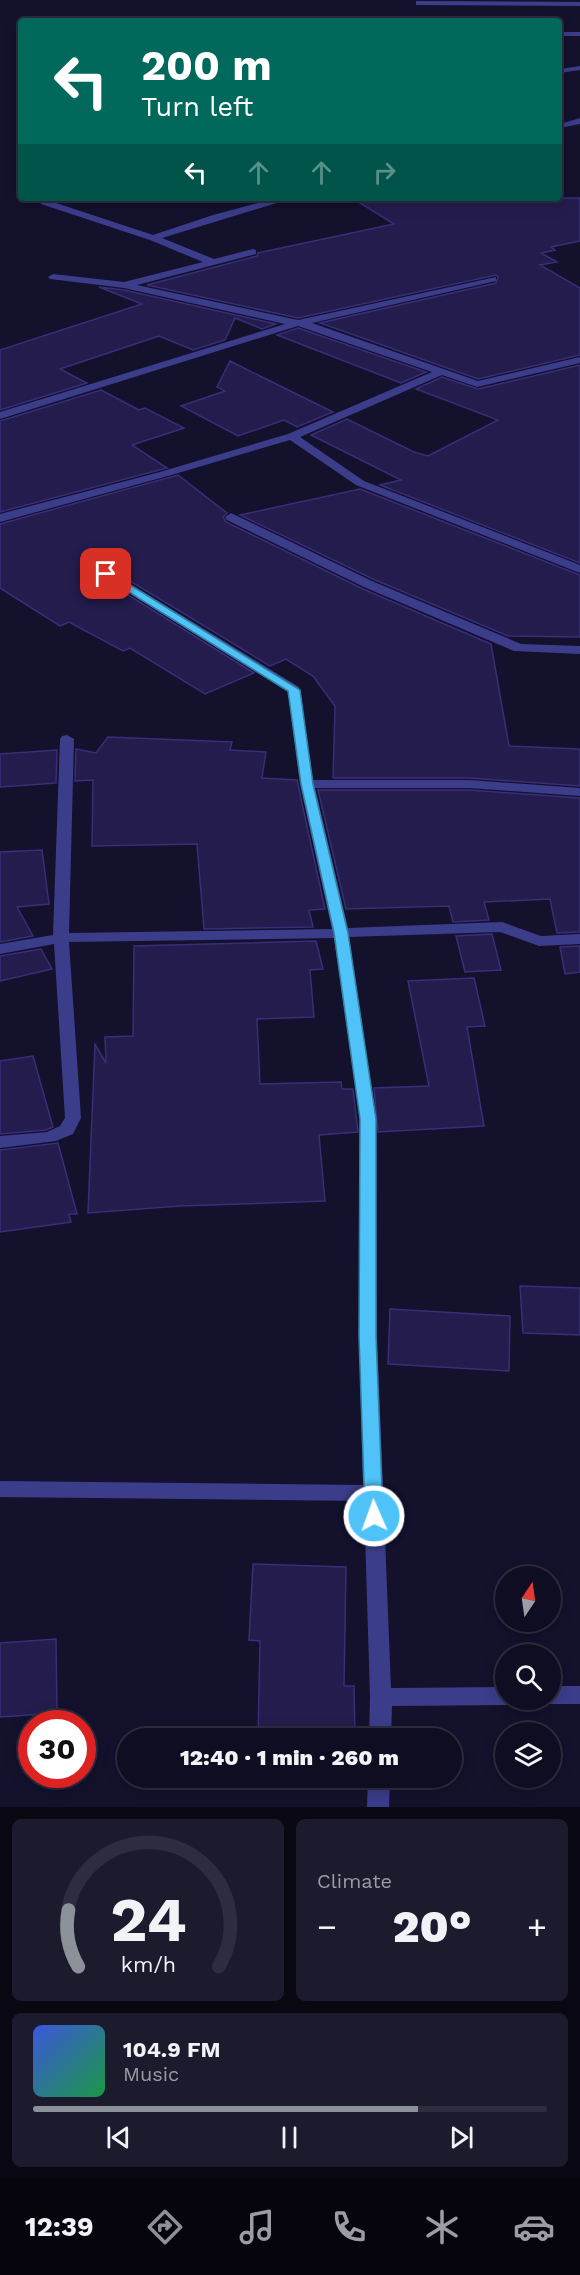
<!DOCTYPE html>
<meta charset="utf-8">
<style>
body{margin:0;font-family:"Work Sans",sans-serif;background:#1c1b2e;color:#f1f3f6;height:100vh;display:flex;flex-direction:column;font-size:22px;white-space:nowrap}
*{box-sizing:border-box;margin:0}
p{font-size:20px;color:#9b9ca5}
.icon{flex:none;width:33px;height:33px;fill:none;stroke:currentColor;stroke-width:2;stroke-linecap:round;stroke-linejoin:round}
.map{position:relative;height:1807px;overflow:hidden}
.panel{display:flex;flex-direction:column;gap:12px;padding:12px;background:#080712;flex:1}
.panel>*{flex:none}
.top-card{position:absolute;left:18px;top:18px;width:544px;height:183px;border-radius:6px;box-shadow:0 3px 15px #0003,0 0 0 2px #2e2d3f;background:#00695c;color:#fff;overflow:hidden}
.needle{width:39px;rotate:13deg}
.tools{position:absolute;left:495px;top:1566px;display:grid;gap:12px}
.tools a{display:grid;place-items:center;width:66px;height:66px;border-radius:50%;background:#0e0d21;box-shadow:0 3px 15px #0003,0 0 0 2px #2e2d3f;font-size:30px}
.speed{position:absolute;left:18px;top:1710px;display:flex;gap:12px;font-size:30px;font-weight:700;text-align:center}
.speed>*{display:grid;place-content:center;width:78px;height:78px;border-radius:50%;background:#0e0d21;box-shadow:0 3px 15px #0003,0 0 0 2px #2e2d3f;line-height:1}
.speed .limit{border:9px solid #d22;background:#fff;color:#111}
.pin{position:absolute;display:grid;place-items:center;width:51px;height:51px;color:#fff;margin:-26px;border-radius:12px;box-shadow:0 3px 9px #0006}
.me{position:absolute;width:66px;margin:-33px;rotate:358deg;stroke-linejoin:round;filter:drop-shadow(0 0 4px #0008)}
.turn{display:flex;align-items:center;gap:21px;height:126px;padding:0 24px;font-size:27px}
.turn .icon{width:78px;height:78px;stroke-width:2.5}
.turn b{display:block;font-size:42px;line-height:51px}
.lanes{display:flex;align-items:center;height:57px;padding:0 24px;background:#0003;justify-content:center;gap:30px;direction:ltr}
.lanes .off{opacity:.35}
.big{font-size:45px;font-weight:800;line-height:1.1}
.panel .tile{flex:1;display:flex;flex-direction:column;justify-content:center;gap:9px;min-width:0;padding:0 21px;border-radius:9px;background:#1c1b2e}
.panel .dial{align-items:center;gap:0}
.dial svg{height:156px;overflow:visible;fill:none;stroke:#2e2d3f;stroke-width:7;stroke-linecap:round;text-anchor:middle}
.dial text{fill:#f1f3f6;stroke:none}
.song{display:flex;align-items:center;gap:18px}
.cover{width:72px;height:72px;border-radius:9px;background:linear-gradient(135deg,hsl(230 70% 55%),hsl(140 70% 35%))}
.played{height:6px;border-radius:3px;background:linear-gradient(90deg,#8c9099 75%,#2e2d3f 75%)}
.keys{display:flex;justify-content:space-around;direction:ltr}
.heat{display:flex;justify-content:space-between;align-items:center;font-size:33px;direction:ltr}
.panel .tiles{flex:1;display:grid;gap:12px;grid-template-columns:1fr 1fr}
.tile:last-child{grid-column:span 2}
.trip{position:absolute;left:117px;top:1728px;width:345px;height:60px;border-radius:30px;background:#0e0d21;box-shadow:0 3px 15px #0003,0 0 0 2px #2e2d3f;font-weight:800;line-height:60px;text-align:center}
.tab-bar{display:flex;height:96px;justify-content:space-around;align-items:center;background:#06050d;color:#9b9ca5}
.tab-bar .icon{width:42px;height:42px}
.tab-bar .current{color:#8c9099}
.tab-bar b{font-size:27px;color:#f1f3f6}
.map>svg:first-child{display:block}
</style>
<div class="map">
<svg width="580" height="1807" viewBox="0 0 580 1807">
<rect width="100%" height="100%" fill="#13112c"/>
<path fill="#231c4d" stroke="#382e79" stroke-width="1.5" d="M352,198h228v43l-29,6 4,3 -14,3 16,9 -17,3 40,23v67l-102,24 -158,-56 176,-40 2,-6 -2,-2 -198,43 -151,-33 110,-29 1,-3 136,-29z
M99,287l25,3 152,34 -14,5 -27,-11 -10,22 -32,10 -34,-14 -99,33 27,14 -87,27v-60l142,-46z
M298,328l128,44 -25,11 -124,-48z
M230,361l34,17 69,34 -36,15 -13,-7 -46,16 -57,-30 44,-15 -8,-4z
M580,365v198l-200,-78 21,-5 -90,-45 36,-16 67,33 14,4 70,-36 -82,-31 26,-12 36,12z
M101,390l38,20 6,-2 39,20 -52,17 35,23 -167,44v-91z
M178,475l49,38 -4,4 3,5 137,67 128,55 18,102 71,3v37l-111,-8h-136l2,-72 -22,-30 -27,-17 -16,7 -181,-110 -7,2 1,9 171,106 -49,21 -75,-46 -7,3 -54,-29 -9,4 -60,-38v-64z
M360,489l220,86v62l-72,-1 -135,-57 -133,-64z
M108,737l124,5 -2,8 36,2 -4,26 35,2 28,129 -16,1 4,17 -109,2 -7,-85 -105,2 1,-66 -18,1 1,-32 20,4z
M57,750l-1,33 -56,4v-33z
M318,790h151l111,8v134l-23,1 -7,-34 -66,3 5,18 -36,2 -4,-16 -103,3z
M42,850l7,54 -32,3 16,29 -33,6v-90z
M492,934l9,36 -36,2 -9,-36z
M316,941l7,28 -13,1 4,47 -57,2 3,65 81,-2 1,7h11l5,43 -39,3 6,66 -145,5 -92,7 7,-169 11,19 -1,-26 28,-1 1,-90z
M580,946v26l-15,2 -5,-27z
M41,949l11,20 -52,12v-25z
M474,978l11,48 -18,1 17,99 -106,6 -4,-44 55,-2 -21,-105z
M33,1056l20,71 -7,3 -46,4v-73z
M58,1143l19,71h-8l2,8 -71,10v-82z
M520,1286l60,2v47l-57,-2z
M390,1309l120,7 -1,55 -121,-7z
M253,1564l93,3 -2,119h10l1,52 -97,-1 2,-96 -11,-1z
M56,1639l1,74 -57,4v-74z"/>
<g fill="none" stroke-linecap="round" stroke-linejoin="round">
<path fill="#3b3d8b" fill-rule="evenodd" d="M419,1l161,1v4l-164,-1v-4z
M560,32h20v4h-20z
M580,66v4l-20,3v-4z
M580,118v6l-20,4v-4z
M277,198h16l-131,40 52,21 39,-10 3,1v4l-119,31 161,35 198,-43v4l-184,42 166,58 102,-24v6l-103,24 -35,-12 -142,62 64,44 216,84v8l-224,-88 -66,-45 -122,36 -168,46v-8l160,-42 128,-38 144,-62 -134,-46 -298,93v-7l285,-88 -161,-36 -74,-9 -2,-2 5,-3 71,8 79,-20 -53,-22 -109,-36v-4h6l106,35 60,-20z
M231,513l141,68 149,63 59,2v8l-66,-3 -150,-64 -137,-67 -2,-3z
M88,558l211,129 14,93h156l111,8v8l-111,-8h-154l33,140 154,-6 39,14 39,-2v10l-41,2 -39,-14 -151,5 27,182 1,217 14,352 115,-1v13h9l-1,2 -8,3 -114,1 -1,32h-22l1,-41 -6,-196 -364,-4v-16l363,4 -4,-149 1,-217 -26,-181 -265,4 12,176 -8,16 -17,7 -56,7v-12l47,-4 13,-6 5,-8 -11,-174 -54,10v-10l53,-9 7,-196 2,-3 5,-1 7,4 -5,194 263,-4 -32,-145 -12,-92 -204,-127v-6z
M550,1686h30v18h-30l-8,-3 -1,-1h9z
M368,1778h22l-1,29h-22z"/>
</g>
<path fill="#4fc3f7" stroke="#337fa1" stroke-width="1.5" d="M106,570l194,120 13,94 35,149 28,186v217l7,180 -2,5 -7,2 -6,-2 -3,-5 -6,-180 1,-217 -26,-186 -33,-149 -13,-93 -185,-115v-5z"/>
</svg>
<div class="tools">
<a><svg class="needle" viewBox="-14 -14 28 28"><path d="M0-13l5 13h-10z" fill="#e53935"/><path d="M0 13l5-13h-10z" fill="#9b9ca5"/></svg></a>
<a><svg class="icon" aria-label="search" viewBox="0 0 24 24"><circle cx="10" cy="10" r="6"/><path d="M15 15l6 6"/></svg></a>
<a><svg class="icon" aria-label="layers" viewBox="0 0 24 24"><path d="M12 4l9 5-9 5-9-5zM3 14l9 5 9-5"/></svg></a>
</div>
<div class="speed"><div class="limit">30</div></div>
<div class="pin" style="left:106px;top:574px;background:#d93025"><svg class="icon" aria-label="arrive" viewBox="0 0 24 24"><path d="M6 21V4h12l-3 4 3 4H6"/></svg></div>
<svg class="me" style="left:374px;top:1516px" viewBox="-20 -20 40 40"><circle r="17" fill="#4fc3f7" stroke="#fff" stroke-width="3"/><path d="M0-11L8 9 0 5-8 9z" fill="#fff"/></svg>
<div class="trip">12:40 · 1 min · 260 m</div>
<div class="top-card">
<div class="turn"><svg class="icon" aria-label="left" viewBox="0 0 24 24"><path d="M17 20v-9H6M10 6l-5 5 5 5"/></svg><div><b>200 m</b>Turn left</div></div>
<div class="lanes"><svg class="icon" aria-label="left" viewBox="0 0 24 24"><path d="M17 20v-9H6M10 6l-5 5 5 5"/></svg><svg class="icon off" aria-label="ahead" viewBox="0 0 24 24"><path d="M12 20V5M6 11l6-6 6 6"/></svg><svg class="icon off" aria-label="ahead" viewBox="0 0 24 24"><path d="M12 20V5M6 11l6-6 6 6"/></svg><svg class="icon off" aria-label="right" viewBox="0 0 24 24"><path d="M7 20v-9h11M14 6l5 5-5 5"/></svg></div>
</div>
</div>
<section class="panel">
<div class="tiles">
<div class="tile dial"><svg viewBox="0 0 100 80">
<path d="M14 69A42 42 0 1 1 86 69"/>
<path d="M14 69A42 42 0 0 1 9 40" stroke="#8c9099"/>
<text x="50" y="56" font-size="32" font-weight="700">24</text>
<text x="50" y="72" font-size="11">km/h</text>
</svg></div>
<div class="tile"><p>Climate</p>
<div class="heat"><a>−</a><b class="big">20°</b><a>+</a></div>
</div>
<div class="tile">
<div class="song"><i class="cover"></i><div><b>104.9 FM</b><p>Music</p></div></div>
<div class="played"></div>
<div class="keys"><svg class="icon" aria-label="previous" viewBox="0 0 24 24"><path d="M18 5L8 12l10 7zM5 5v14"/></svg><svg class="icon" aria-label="pause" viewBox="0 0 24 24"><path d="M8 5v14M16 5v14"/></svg><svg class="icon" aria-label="next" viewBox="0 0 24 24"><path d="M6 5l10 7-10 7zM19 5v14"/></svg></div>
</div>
</div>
</section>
<nav class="tab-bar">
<b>12:39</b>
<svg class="icon current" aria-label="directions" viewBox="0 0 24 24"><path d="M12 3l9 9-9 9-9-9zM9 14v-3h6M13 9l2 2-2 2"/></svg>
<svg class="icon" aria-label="music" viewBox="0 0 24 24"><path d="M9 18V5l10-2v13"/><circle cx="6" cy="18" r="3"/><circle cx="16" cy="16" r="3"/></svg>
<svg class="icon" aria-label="phone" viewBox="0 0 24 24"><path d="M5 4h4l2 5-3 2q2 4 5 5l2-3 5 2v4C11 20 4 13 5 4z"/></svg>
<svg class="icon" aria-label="climate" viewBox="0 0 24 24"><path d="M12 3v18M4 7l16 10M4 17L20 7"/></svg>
<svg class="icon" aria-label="car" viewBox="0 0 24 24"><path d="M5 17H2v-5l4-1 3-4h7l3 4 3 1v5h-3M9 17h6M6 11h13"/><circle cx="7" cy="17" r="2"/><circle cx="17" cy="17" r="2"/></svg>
</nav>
